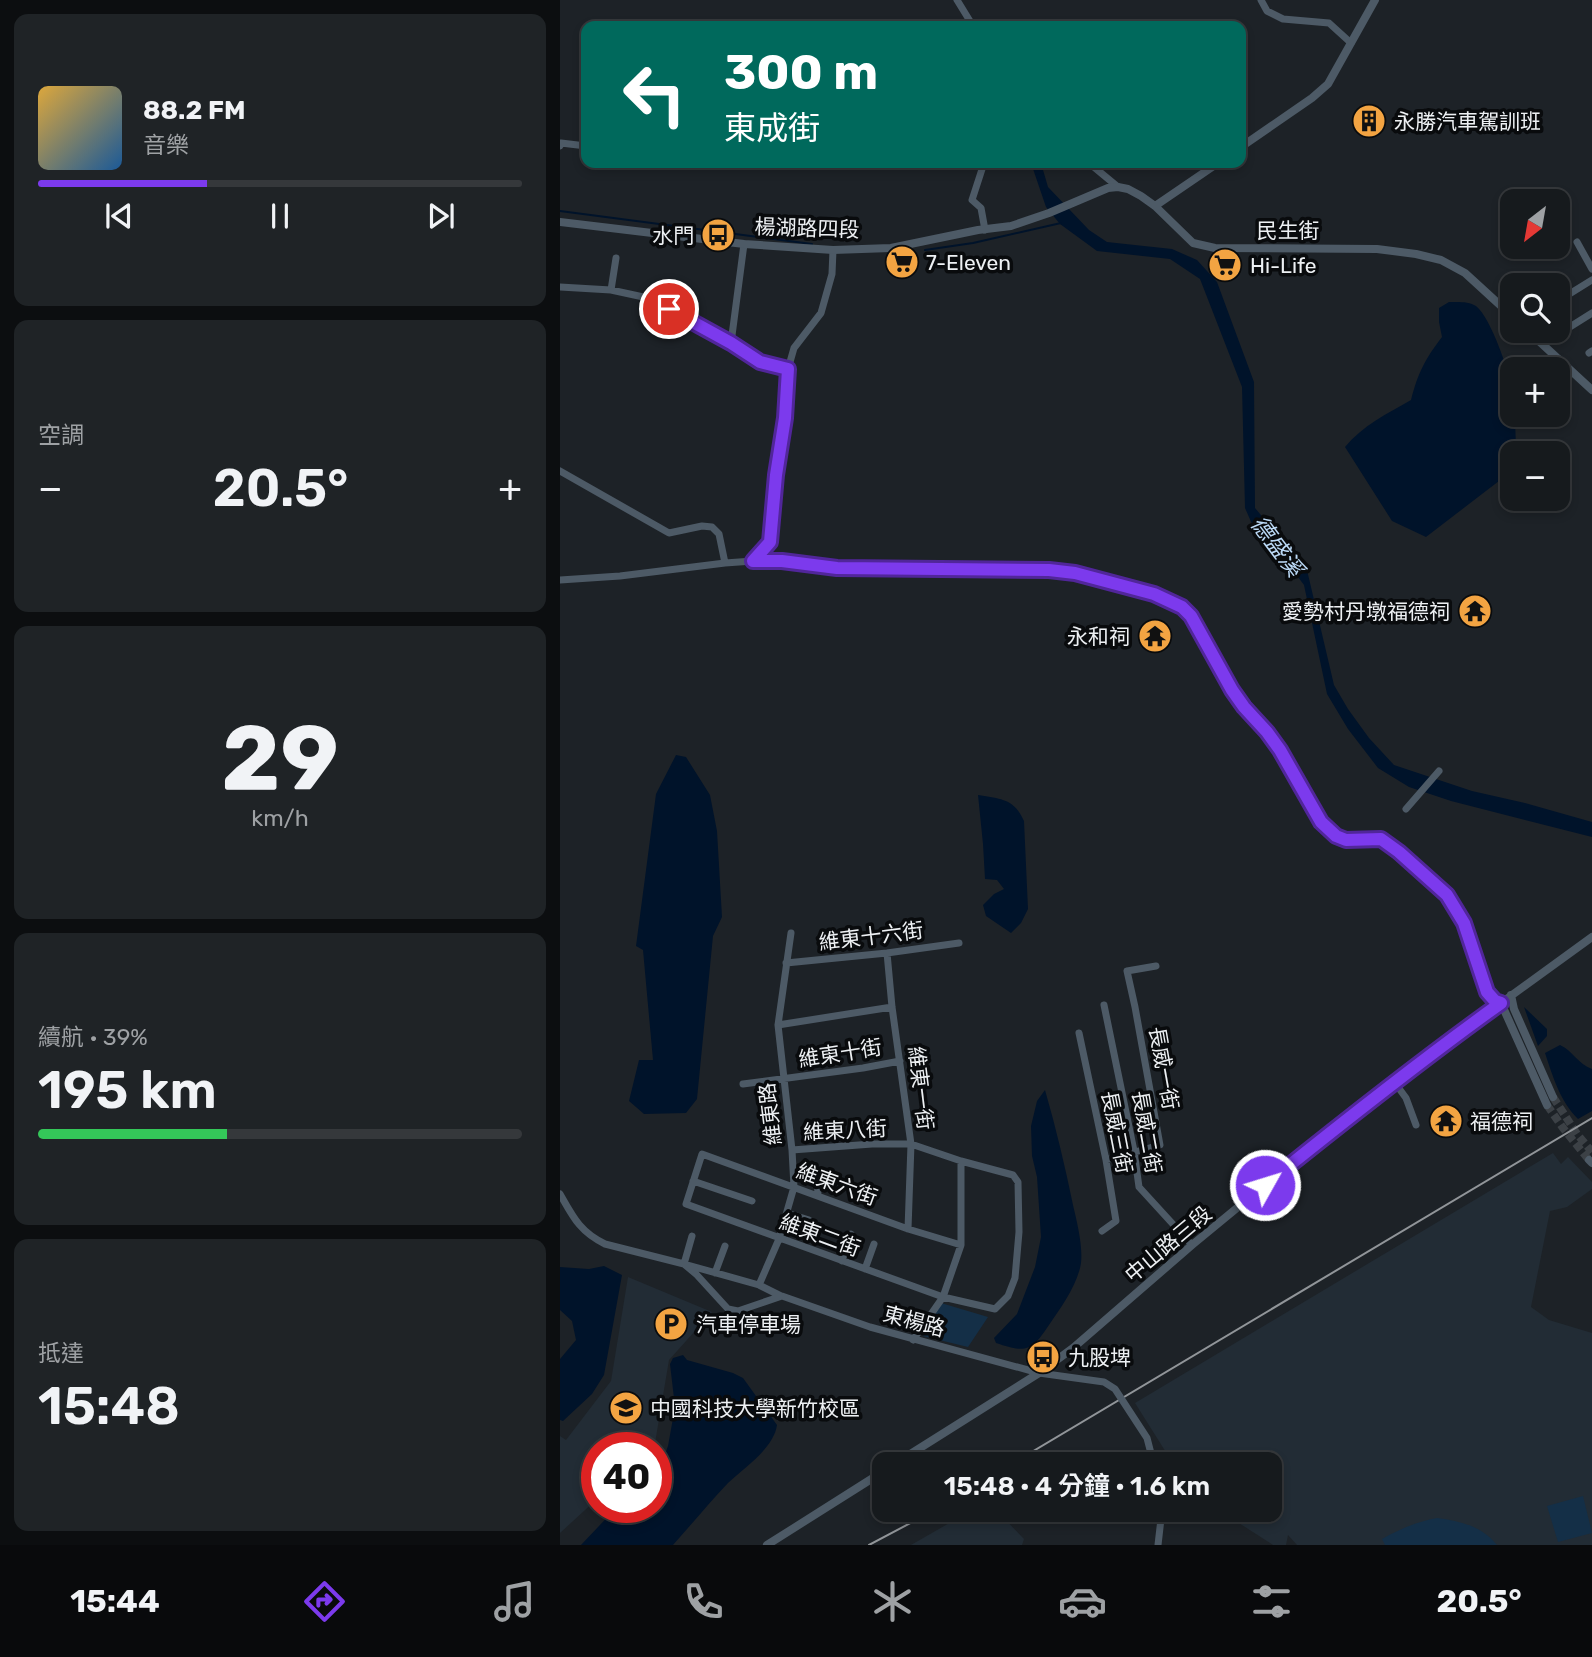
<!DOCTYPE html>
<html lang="zh-TW">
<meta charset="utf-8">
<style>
body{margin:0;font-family:Rubik,"Noto Sans TC",sans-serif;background:#1f2326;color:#f1f3f6;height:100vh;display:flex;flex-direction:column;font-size:26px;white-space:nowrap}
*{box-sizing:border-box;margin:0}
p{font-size:23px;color:#9ea1a4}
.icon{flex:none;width:38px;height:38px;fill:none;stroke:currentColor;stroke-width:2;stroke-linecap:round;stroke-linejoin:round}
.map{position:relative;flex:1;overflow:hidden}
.drawer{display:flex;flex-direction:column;gap:14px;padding:14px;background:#0c0e10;width:560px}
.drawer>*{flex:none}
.top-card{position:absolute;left:21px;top:21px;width:665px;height:147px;border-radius:14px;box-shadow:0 4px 10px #0003,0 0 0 2px #35383b;background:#00695c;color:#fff;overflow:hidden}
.needle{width:46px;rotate:211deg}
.fabs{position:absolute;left:940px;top:189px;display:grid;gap:14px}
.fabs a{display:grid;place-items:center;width:70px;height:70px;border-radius:14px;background:#161a1d;box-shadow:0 4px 10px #0003,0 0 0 2px #35383b;font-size:35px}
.speed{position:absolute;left:21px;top:1432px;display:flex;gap:14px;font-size:35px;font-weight:700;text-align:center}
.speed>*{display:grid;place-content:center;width:91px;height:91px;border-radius:50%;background:#161a1d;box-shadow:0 4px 10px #0003,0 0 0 2px #35383b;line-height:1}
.speed .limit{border:10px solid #d22;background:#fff;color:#111}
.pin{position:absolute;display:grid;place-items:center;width:60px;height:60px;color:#fff;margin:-30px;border:4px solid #fff;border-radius:50%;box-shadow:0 2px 7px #0007}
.me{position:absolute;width:77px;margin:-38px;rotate:51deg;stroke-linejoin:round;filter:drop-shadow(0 0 5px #0008)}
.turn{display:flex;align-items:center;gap:24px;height:147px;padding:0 28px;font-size:32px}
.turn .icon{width:91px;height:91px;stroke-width:2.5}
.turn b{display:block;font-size:49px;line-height:60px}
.big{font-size:52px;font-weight:600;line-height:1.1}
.drawer .tile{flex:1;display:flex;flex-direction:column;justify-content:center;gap:10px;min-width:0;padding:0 24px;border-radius:14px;background:#1f2326}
.drawer .dial{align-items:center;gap:0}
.dial b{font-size:91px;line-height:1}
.song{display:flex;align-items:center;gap:21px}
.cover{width:84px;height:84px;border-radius:10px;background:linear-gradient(135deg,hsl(40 70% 55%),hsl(210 70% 35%))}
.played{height:7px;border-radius:4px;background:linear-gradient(90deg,#7c3aed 35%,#35383b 35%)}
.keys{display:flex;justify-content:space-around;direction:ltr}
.heat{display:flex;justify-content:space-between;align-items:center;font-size:38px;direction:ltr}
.charge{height:10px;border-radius:5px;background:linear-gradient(90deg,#34c759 39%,#35383b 0)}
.trip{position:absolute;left:312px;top:1452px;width:410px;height:70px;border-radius:14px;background:#161a1d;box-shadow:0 4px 10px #0003,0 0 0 2px #35383b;font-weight:600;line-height:70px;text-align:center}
.menu{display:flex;height:112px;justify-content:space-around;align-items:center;background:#090a0c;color:#9ea1a4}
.menu .icon{width:49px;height:49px}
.menu .on{color:#7c3aed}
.menu b{font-size:32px;color:#f1f3f6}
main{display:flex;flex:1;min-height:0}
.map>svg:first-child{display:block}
</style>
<main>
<section class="drawer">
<div class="tile">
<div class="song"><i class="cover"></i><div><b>88.2 FM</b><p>音樂</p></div></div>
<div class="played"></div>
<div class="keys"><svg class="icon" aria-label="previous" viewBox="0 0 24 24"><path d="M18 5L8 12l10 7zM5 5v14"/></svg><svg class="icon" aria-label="pause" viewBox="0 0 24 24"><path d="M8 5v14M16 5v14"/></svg><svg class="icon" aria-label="next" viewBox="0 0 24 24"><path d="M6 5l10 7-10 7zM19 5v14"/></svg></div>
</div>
<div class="tile"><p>空調</p>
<div class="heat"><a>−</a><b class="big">20.5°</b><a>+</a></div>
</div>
<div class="tile dial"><b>29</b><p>km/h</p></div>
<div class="tile"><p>續航 · 39%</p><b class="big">195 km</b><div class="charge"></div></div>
<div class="tile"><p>抵達</p><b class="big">15:48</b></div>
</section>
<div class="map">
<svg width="1032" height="1545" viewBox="0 0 1032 1545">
<rect width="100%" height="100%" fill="#1d2227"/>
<path fill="#222c35" d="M993,1153l8,11 7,-7 24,25v7l-25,18 -17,4 -19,96 18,13 43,13v212h-295l-9,-10 -2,10h-13l-45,-29 -12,-6h53v-45h-95l-39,-62z
M68,1277l84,35 -43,48 -14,83 -4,4h-54v52l-37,34v-97l6,4 45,-59z
M412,1510h24l28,29 -2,6h-111z"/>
<path fill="#142f47" d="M381,1303l47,14 -20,30 -45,-11z
M1023,1496l9,37 -34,9 -11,-36z
M877,1518c23,3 45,8 60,27h-112l-3,-6c18,-10 34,-17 55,-21z"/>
<path fill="#00132a" d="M471,163h10l7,24 41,43 18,12 65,7 25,11 20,22 37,100 1,126 52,62 27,115 14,24 21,29 25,27 78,26 53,12 67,19v15l-141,-36 -42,-14 -31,-19 -30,-39 -21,-35 -23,-109 -18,-24 -30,-28 -11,-25 -3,-121 -42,-108 -30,-20 -73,-8 -37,-27 -14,-17z
M889,302c8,0 20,-1 27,4 15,12 34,67 36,86 1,8 0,16 0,23h3l1,38h-4v18l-86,66 -34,-16 -47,-74c17,-21 43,-34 66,-47 7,-27 14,-41 31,-63l-3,-15v-14z
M116,755l10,2 24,38 7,36 5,86 -9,19 -16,163 -11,14 -42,1 -15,-13 10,-41h14l-10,-110 -7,-4 20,-152z
M418,795c22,4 36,3 46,26l4,88 -7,14 -10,10 -25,-17 -3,-11 11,-11 10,-5 -7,-9 -12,-1 -2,-35z
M964,1007l23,22v7l-9,10z
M1000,1045c13,6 18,19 32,24v42l-14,8c-18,-18 -25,-42 -33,-66z
M485,1090c11,38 20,76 28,115 4,17 10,41 8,58 -3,21 -21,46 -32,62 -18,27 -23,28 -53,18l-2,-5 23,-24 18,-47 6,-30 -4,-60 -5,-21 -1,-30 6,-25z
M44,1266l18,9 -18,100 -12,19 -29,27 -3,-1v-61l16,-19 -4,-19 -12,-11v-43l29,2z
M123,1355l4,5 46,13 10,5 34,47c-3,23 -33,43 -49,58 -19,20 -37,42 -55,62h-92l36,-38h39v-32l2,-1 10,-28 7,-39 -5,-43 3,-6z"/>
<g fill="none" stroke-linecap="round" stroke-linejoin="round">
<path stroke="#00132a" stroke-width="2" d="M0,211l252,33
M365,250l48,-7 88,-20"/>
<path stroke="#3c4146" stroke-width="8" stroke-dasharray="8 4" stroke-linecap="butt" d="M993,1097l24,37 15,18
M987,1105l16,23 26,32"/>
<path stroke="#4d5a66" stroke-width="7" d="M397,0l16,26
M701,0l6,11 16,8 46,4 22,20
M0,146l1,-3 25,3
M424,163l-12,37 9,8 4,22
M529,163l29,24
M1017,242l15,27
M0,287l51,3 37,8 83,45 29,19 28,7
M51,290l5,-32
M998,301l34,-21
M1005,330l27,-17
M171,343l13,-99
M1029,353l3,-2
M0,471l109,62 33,-7 10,1 7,7 6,29
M193,561l17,-19 6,-67 9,-57 3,-49 6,-21 27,-35 11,-39 1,-24
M0,580l60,-4 105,-13 28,-2h29l55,7 212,2c36,4 117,20 142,46l41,74 48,60 41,72 15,14 10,4h35l18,12 48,43 17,28 23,70 8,8 6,2
M846,809l33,-38
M327,953l5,54 19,137 -3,85
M226,963l101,-10 72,-10
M544,1005l30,146 5,36 53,58
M218,1025l114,-18
M519,1033l27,127 10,61 -14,10
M835,1083l11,15 10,27
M183,1084l120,-16 37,-7
M232,1150l80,-6h39l50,17 52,14 5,7 1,50 -4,46 -7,18 -13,13 -52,-12 -257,-93 16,-50 206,75 53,16
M546,1160l54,-15 -25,-138 -8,-36 29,-5
M257,1174l1,21
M133,1181l59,20
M0,1194c13,23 20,38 45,50l79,20 12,10 32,35 10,2 44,-15 88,31 169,46
M227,1213l22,7
M132,1236l-8,28 75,21 22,11
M282,1261l9,-27
M305,1269l9,-25
M155,1273l10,-27
M199,1285l20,-46 15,-52 -2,-37 -14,-125 13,-92
M353,1340l30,-43 18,-52v-84
M598,1545l4,-35"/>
<path stroke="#4d5a66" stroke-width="8" d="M681,147l71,-49 16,-14 47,-84
M595,206l63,-43
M0,222l184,22 89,6 58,-2 87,-18 33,-4 38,-13 59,-25 10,-1 10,2 13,7 14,10 38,37 22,5 162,1 39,5 25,6 24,13 47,43
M968,331l64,59
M951,995l3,14 39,88
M941,1003l46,102
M1029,1160l3,3
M333,1465l146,-92 34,-25 119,-103 125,-103 118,-91 157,-114
M207,1545l117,-74"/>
<path stroke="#919599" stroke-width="2" d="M450,1465l582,-347
M309,1545l66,-35"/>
<path stroke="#4d5a66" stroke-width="7" d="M479,1373l65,9 11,7 32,49 7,27"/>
</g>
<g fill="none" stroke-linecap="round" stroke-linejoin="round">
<defs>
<path id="route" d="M109,309l62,34 29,19 28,7 -3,49 -9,57 -6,67 -17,19h29l55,7 212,2 26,3 79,21 28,13 9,9 41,74 12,17 23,25 13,18 41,72 15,14 10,4 35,-1 18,13 48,43 17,28 23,69 8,9 6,2c-81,58 -159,120 -236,182"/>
</defs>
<use href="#route" stroke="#51269a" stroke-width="18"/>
<use href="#route" stroke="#7c3aed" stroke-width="12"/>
</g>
<defs>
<symbol id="building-disc" viewBox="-11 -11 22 22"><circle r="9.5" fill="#f3a442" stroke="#090b0d"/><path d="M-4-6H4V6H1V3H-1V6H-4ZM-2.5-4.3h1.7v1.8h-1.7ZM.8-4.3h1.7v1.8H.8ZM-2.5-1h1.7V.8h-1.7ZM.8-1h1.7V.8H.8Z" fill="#111"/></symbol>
<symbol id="bus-disc" viewBox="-11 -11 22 22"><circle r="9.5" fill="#f3a442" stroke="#090b0d"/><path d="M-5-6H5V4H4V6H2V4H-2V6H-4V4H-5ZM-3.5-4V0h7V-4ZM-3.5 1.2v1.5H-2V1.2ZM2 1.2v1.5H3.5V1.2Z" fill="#111"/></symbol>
<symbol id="supermarket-disc" viewBox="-11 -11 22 22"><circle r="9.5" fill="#f3a442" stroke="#090b0d"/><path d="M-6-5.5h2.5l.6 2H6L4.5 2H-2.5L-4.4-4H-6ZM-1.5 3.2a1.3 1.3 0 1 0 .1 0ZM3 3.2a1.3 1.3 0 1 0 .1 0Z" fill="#111"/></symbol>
<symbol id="temple-disc" viewBox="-11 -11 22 22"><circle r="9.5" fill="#f3a442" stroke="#090b0d"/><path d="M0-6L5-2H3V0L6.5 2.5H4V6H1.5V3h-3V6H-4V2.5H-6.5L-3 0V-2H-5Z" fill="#111"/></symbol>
<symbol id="parking-disc" viewBox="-11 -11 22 22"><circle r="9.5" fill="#f3a442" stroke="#090b0d"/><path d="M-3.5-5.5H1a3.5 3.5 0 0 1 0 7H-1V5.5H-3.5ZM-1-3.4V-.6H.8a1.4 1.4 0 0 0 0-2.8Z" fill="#111"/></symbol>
<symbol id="university-disc" viewBox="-11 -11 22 22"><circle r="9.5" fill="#f3a442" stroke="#090b0d"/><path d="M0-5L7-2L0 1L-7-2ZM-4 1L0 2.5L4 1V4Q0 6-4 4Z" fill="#111"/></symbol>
</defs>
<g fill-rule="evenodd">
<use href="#building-disc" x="790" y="102" width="38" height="38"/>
<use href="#bus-disc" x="139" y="216" width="38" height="38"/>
<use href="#supermarket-disc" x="323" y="243" width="38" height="38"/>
<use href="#supermarket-disc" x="646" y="246" width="38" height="38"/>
<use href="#temple-disc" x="896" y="592" width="38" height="38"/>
<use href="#temple-disc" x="576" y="617" width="38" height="38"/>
<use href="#temple-disc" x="867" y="1102" width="38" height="38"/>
<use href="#parking-disc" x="92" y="1305" width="38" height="38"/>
<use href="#bus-disc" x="464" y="1338" width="38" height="38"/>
<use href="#university-disc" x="47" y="1389" width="38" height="38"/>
</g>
<g text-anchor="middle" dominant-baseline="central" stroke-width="7" stroke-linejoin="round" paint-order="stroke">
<g font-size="21" fill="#edf0f3" stroke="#090b0d" text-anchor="start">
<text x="834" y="121">永勝汽車駕訓班</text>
<text x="134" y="235" text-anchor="end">水門</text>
<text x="366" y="262">7-Eleven</text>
<text x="690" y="265">Hi-Life</text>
<text x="890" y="611" text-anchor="end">愛勢村丹墩福德祠</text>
<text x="570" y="636" text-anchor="end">永和祠</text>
<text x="910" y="1121">福德祠</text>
<text x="136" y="1324">汽車停車場</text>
<text x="508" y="1357">九股埤</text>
<text x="90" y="1408">中國科技大學新竹校區</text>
</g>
<g font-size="21" fill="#edf0f3" stroke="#090b0d">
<text transform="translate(247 228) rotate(2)">楊湖路四段</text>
<text x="728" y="230">民生街</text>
<text transform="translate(311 936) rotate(-7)">維東十六街</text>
<text transform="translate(280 1053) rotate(-9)">維東十街</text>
<text transform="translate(604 1068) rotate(80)">長威一街</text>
<text transform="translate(361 1088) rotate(83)">維東一街</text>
<text transform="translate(210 1114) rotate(-97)">維東路</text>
<text transform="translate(285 1130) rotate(-3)">維東八街</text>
<text transform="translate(557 1132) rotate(79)">長威三街</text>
<text transform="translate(587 1132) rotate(80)">長威二街</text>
<text transform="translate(277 1184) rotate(20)">維東六街</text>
<text transform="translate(260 1235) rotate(20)">維東二街</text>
<text transform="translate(608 1244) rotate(-40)">中山路三段</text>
<text transform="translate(354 1321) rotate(15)">東楊路</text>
</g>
<g font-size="23" font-style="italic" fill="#bbd9f6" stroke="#090b0d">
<text transform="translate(717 546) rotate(53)">德盛溪</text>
</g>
</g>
</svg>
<div class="fabs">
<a><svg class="needle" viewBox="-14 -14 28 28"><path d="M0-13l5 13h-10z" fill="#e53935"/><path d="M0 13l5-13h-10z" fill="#9ea1a4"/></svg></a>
<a><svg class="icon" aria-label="search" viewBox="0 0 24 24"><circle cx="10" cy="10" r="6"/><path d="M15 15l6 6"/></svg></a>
<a>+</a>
<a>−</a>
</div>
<div class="speed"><div class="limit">40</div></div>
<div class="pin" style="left:109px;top:309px;background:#d93025"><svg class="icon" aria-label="arrive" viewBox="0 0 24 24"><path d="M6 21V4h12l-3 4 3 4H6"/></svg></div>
<svg class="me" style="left:705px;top:1185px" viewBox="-20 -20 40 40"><circle r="17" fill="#7c3aed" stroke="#fff" stroke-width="3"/><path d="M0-11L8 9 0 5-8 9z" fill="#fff"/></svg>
<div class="trip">15:48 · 4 分鐘 · 1.6 km</div>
<div class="top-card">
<div class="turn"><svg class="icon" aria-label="left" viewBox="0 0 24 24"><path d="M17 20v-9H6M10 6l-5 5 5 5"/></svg><div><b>300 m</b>東成街</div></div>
</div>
</div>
</main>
<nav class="menu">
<b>15:44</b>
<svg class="icon on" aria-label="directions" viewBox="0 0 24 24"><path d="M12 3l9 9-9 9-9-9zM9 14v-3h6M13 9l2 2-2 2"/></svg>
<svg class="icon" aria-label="music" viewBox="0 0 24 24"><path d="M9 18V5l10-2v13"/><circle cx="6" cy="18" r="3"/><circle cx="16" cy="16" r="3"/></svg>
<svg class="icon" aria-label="phone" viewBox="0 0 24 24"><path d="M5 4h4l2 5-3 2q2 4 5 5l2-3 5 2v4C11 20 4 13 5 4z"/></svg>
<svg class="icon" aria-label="climate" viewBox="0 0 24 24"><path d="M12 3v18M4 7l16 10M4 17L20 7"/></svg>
<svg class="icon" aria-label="car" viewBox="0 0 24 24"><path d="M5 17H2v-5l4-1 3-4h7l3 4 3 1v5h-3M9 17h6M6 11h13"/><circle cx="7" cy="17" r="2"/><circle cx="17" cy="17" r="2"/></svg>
<svg class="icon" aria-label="filters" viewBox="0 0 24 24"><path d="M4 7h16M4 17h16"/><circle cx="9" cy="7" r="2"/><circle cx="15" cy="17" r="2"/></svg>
<b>20.5°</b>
</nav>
